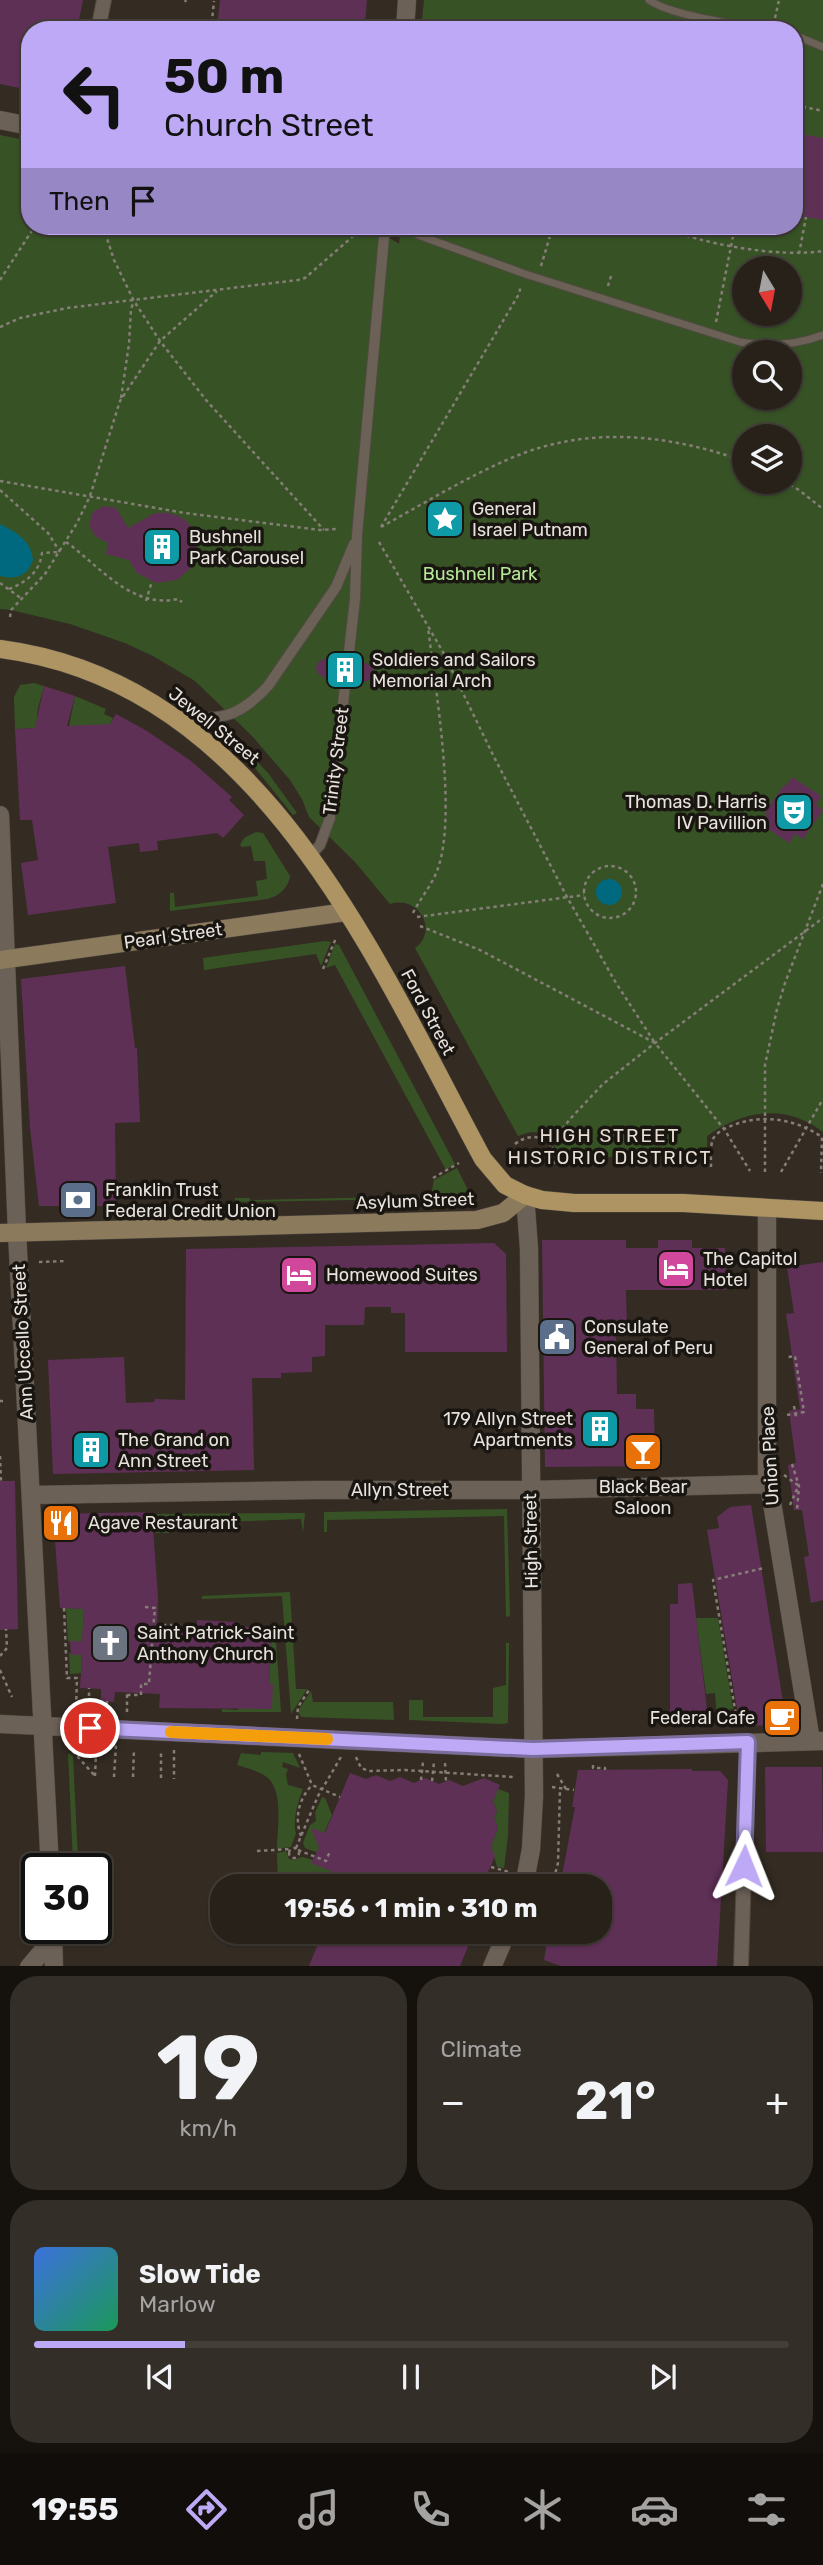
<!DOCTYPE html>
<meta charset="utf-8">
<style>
body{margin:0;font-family:Rubik,sans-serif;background:#332e27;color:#f1f3f6;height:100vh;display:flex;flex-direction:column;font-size:26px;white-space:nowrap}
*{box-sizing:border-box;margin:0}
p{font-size:23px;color:#a4a3a2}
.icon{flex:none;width:38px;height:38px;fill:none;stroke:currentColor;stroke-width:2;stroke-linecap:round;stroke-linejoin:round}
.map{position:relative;height:1966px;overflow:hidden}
.panel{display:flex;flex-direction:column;gap:10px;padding:10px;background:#15120e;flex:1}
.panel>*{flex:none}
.hud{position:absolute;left:21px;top:21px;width:782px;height:214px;border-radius:28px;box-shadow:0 2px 5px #0004,0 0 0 2px #433e39;background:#bda9f5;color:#111;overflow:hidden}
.needle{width:46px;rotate:170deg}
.buttons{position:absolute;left:732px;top:256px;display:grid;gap:14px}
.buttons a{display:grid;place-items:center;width:70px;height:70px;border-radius:50%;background:#27211a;box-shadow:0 2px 5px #0004,0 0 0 2px #433e39;font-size:35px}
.speed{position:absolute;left:21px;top:1853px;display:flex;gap:14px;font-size:35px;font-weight:700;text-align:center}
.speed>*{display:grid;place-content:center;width:91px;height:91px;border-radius:50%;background:#27211a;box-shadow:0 2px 5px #0004,0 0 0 2px #433e39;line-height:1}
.speed .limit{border:4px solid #111;border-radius:10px;background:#fff;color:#111}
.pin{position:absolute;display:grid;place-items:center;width:60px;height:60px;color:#fff;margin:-30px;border:4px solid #fff;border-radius:50%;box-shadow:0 2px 7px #0007}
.me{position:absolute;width:77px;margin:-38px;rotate:2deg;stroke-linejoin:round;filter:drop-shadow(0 0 5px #0008)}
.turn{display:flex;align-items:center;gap:24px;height:147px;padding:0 28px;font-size:32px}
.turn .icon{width:91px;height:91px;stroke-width:2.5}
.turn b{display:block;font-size:49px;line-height:60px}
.then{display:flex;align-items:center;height:66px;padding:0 28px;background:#0003;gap:14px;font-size:26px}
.big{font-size:52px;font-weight:700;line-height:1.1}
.panel .tile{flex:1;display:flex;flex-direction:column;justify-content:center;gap:10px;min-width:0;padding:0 24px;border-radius:28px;background:#332e27}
.panel .dial{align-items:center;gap:0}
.dial b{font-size:91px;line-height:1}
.song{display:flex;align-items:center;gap:21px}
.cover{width:84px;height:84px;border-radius:10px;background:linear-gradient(135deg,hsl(220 70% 55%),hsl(150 70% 35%))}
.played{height:7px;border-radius:4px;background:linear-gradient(90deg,#bda9f5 20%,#433e39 20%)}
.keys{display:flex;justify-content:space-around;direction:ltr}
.heat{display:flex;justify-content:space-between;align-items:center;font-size:38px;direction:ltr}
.panel .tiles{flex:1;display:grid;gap:10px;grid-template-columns:1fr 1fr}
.tile:last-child{grid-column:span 2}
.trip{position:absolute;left:210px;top:1874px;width:402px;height:70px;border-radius:28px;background:#27211a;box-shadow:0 2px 5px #0004,0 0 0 2px #433e39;font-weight:700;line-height:70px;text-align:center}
.tab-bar{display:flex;height:112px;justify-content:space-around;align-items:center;background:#100d0a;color:#a4a3a2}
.tab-bar .icon{width:49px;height:49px}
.tab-bar .on{color:#bda9f5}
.tab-bar b{font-size:32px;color:#f1f3f6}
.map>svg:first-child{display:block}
</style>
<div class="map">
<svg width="823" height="1967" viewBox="0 0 823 1967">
<rect width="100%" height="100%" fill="#342c23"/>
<path fill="#375325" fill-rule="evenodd" d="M424,0h399v1132c-37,-29 -80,-22 -116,4v17l-148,6c-4,-23 -20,-33 -41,-23l-103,-188c24,-17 4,-53 -25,-44l-35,-42 -46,-45 -7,-18 -12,-19 -38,-44 -57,-55 -42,-25 -28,-13 -55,-19 -59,-14 -11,-1v-474l30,6v85h341l28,18 2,-18h393v-196h-373zM744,268h45v45h-45zM744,352h45v45h-45zM744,436h45v45h-45z
M34,683l10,3 -6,22 -2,20 -21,1 -1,-32 6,-12z
M75,696l31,13 -2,5 9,4 -7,14 -37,-6z
M231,734l37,39 29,40 -4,2 -50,-62 -16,-15z
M256,832l7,1 27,43c-1,11 -11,20 -22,23l-98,12v-18h4l1,14 83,-11 -2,-15 11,-2 -2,-18h-11l-3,-15 -9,1 -2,-2 4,-7z
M325,941l6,1 -10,24 -5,-12 -112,16 -1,-12z
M335,944l4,1 116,219 -9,6 -111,-205 -9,3z
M457,1168l15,30 -237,4v-4h15v2l181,-4 3,-16z
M507,1509l3,107 -4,1 -2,-101 -177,4v12h-3v-20z
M305,1513l-2,20 -2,-14 -132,5v9h-15l-2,-19z
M290,1592l6,97h11l-16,25 -9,-118 -80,3v-3z
M66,1608l18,1 -3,64 -11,1 -1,-21 10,2 -11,-15z
M696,1618h22l15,91 -14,2 1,5 -3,1 -2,-24 -9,1z
M271,1628h4l6,84h-59v-3l15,1 36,-26h-4z
M506,1643h3l-1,80 -5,1 -94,-4v-20h14v17h70v-29l13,-3z
M311,1691l2,11h80l1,18 -93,-3 -3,-6z
M261,1752l32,1 7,15 -17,-6 -1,5 6,2 -2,6 2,10 15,4c-5,11 -11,34 -7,44l-5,14 -14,2c0,-20 7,-56 -9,-71 -8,-7 -22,-10 -31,-13l4,-12 20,2z
M68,1753l5,3 5,105 -5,1z
M498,1789l11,4 -1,42 -4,33 -7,-1 -6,-21 7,-18 -4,-10 3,-7 -4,-10z
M322,1797l3,1 7,17 -7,16 -1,24 -19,-7 -2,-5 7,-18 6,-4 -1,-8z
M286,1851l3,8 4,1 9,-3 11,3v3l40,-2 -11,25h-64l-1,-33z"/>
<path fill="#00697f" d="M0,524c17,9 31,16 33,36 -6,16 -17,20 -33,16z
M596 892a13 13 0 1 1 26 0a13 13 0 1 1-26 0Z"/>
<path fill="#5f3056" d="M0,0h83l-6,30h-47v60l-30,-6z
M220,0h147l-2,23h-4l-1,7h-143z
M794,133l29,5v82l-29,-5z
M104,506l12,2 12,20 27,-15h13l13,4 10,9 7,17 -1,12 -5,12 -15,13 -21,3 -19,-10 -8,-13 -23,-6 2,-11 -13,-7 -6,-12 4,-12z
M326,658l14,4 -2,14 -12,2 -8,-4 -2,-6 2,-6z
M367,663l6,5 -1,10 -7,4 -11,-4 2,-14z
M44,686l31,10 -8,30 43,-2 6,-10 31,17 44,30 41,36 -3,3 15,15 -21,23 -6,-5 -60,8 1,9 -18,2 -1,-9 -31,4 8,56 -88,12 -7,-52 17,-3 -6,-40h-12l-5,-91 20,-1z
M792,777l29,19 -5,9 7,5 -20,29 -8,-5 -6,9 -28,-19 6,-9 -3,-1 20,-29 2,1z
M125,966l10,82h2l3,74 -25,1 1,83h-77l-9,-78 -9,-149z
M542,1240h84v8h32v-8h34v8h33l1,42h-100l1,45h-11l1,59h19v15h18l1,57 -110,1z
M494,1243l12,11 1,98h-102v-39h-14v-6h-26l-1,18h-39v31l-13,1v15l-31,1v5h-29l2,92 -201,4 -5,-114 76,-3 2,46 28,-1 1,-3 30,1 1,-151z
M823,1262v338l-12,3 -7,-46 5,-1 -7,-46h-8l-6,-45 8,-2 -7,-52 11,-2 -14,-95 8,-1 -7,-46z
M0,1481h15l3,148 -18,1z
M751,1505l35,215 -4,5 -42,1 -33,-196 12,-2 -2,-11 13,-10z
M152,1512l6,87 -1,31 35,1v-4h5v-7l38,2v4l36,2 -2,56h4l-1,25 -113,-1 1,-14 -45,-2 -1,10 -13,-1v-12l-21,-1 2,-33h-11l-1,-14h12l2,-32 -24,-1 -7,-94z
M692,1583l17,143h-39v-122h8v-20z
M765,1767h57l1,85h-57z
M692,1769v2h28l8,9 -11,186h-156l-17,-6 5,-28h51v-46h-40l15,-79h-3l6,-37z
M350,1773l16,6 10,-4 14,6 10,-4 14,6 11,-5 14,6 10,-4 14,6 21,-8 16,7 -7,16 4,10 -3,7 4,10 -7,18 4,10 -13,30h-140l4,-9 -35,-14 8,-15 -8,-20 14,5z
M323,1932h151l-14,34h-151z"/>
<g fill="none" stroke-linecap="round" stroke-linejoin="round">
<defs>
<path id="service" d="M649,0c22,16 92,25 121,30
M794,35l29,12
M406,226l12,9 107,39 215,68c29,5 56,3 83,-7"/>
<path id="pedestrian" d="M175,716c43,4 62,4 93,-30l68,-99 18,-43
M311,855l9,-10 10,-27 25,-219 2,-64 28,-309"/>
<path id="minor" d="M98,30l6,-30
M741,1967l7,-225"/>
<path id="tertiary" d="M405,30l2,-30
M0,120l30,6
M0,815l17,417 33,637
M767,1209v263l44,269
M32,1495l285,-5h214l238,-6
M0,1724l533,25 290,-8
M524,1886l7,-37 3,-53 -5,-547 -4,-54
M53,1935l1,32
M29,1967l16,-19 8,-14
M492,1967l15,-35"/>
<path id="secondary" d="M0,960l346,-48
M0,1233l477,-13 26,-7 22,-18"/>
<path id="primary" d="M0,649c260,34 373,306 483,510l22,26 20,10 17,5 32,3h109l140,8"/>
</defs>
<use href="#service" stroke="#514a42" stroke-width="9"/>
<use href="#pedestrian" stroke="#514a42" stroke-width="12"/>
<use href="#minor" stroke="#514a42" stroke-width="16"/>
<use href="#tertiary" stroke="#514a42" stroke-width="19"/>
<use href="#secondary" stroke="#514a42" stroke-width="19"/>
<use href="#primary" stroke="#514a42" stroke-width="19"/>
<path stroke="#857e76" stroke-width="2.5" stroke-dasharray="3.5 3.5" stroke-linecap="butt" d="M185,2l1,-2
M775,18l4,-18
M211,30l3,-29
M794,112l8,2 2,-7 19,4
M103,226l11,34 20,41 26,40 46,59 118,130
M660,226c40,18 120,32 163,25
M799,254l7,-37
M541,266l12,-40
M0,280l35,-54
M608,286l3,-10
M716,322l19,-96
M0,327l20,-9 47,-10 231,-28 7,-2 54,-47
M121,398l8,-54 2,-35 3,-8
M0,481l185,32 135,17 16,-1
M784,481l15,9 24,19
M0,490l48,43 12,19
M381,527c42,-23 84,-49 128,-68 77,-34 158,-25 235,2
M381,527l138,-233 2,-9
M66,542c34,24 65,67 112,57l4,3
M379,542l64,110 51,105 73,140 49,86 39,60
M0,583l22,16
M9,589c16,-6 31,-17 33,-36l18,-1
M146,601l6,-20
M10,617l1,-7 34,-36 32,-51 13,-27 30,-95 40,-60 57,-50
M584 892a26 26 0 1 1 52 0a26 26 0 1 1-52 0Z
M413,913c7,-14 18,-27 24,-42 21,-54 -2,-184 -9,-244
M417,917l167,-22
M420,926l60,24 175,93 69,86 26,42
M323,969l13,-31
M515,1144c14,-11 30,-9 39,6l1,16
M534,1160l17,-16 19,-25 33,-35 52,-41 168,-125
M711,1167c0,-8 -1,-21 2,-28 3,-6 12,-11 18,-13 31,-13 64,-7 91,11l-1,36
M765,1172v-107l12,-56 8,-26 38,-99
M781,1172l42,-73
M433,1178l26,-15
M39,1262l28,-1
M0,1401h3
M794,1406l2,11
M787,1415l17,-3 -9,-56 -7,1
M0,1456l1,25
M792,1464l7,22 -2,24
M784,1475l15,11
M790,1505l7,-16
M145,1607l10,1 -2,22
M64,1608l3,70h10l-1,31
M150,1653l11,1
M0,1656l7,-8 -1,-19
M0,1670l12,27
M127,1695h14v-11h8l4,-54 12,-5h23v6
M89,1710v-22
M107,1711v-10
M127,1712v-20
M297,1719l1,-12 11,-17
M738,1727l-25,-147 51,-12
M68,1746l27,30
M174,1750v29
M299,1754l13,31 28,12
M356,1757l5,11 8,3 36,-1 108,7
M445,1763l1,19
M593,1765v3h12v2
M557,1774l9,15
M95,1776l1,-23
M114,1777l2,-32
M133,1777l1,-28
M161,1778v-28
M421,1780l2,-18
M432,1781l2,-19
M552,1787l22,3
M301,1836c-7,-19 -2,-37 11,-51
M289 1853a5 5 0 1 1 10 0a5 5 0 1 1-10 0Z
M296,1848l22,-52 23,-39
M298,1850l28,11 4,-10
M257,1851l34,-2
M491,1867l18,5
M552,1886l6,-23 2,-75
M538,1944l8,1 2,-12 -7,-1"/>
<use href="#service" stroke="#6b6157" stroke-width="7"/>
<use href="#pedestrian" stroke="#6b6157" stroke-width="10"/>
<use href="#minor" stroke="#6b6157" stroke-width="14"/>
<use href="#tertiary" stroke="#6b6157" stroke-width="18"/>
<use href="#secondary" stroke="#8c7a5d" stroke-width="18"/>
<use href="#primary" stroke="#ad9462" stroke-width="18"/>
</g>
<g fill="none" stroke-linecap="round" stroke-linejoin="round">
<defs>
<path id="route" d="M90,1728l443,21 215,-7 -4,124"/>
</defs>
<use href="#route" stroke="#7b6e9f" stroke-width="18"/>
<use href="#route" stroke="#bda9f5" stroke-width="12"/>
<path stroke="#f59e0b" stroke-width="12" d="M171,1732l156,7"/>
</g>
<defs>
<symbol id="sight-square" viewBox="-11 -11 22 22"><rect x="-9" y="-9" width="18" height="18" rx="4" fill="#0f9aa8" stroke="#191511"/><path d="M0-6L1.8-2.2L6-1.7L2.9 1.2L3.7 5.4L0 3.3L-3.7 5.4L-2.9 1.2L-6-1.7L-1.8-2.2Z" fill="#fff"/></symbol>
<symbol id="building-square" viewBox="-11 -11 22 22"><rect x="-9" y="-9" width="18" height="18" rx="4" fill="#0f9aa8" stroke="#191511"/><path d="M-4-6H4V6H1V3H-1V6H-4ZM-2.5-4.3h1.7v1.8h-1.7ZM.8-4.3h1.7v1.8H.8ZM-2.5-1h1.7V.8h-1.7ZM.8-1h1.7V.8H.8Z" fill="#fff"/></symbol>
<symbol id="theatre-square" viewBox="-11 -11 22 22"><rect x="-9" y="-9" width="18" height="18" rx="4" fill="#0f9aa8" stroke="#191511"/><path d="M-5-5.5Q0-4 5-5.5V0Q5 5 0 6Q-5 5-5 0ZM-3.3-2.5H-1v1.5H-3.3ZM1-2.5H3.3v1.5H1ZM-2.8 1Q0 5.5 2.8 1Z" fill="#fff"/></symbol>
<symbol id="bank-square" viewBox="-11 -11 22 22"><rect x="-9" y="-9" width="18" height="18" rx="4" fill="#5c6f8a" stroke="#191511"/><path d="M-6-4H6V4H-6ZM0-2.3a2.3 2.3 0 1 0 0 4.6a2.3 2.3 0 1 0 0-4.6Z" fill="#fff"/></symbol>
<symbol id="hotel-square" viewBox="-11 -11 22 22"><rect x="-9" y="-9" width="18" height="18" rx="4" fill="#d1479c" stroke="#191511"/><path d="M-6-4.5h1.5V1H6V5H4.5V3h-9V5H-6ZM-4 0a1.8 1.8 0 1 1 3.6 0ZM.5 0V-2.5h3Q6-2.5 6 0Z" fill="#fff"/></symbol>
<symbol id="civic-square" viewBox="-11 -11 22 22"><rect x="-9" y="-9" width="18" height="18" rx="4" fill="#5c6f8a" stroke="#191511"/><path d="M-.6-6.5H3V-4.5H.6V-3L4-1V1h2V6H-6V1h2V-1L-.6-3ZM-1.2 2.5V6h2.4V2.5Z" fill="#fff"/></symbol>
<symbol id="bar-square" viewBox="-11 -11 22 22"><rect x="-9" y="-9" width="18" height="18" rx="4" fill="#e8710a" stroke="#191511"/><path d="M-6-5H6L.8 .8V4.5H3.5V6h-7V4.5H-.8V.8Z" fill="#fff"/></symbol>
<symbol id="restaurant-square" viewBox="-11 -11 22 22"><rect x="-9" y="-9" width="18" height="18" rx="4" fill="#e8710a" stroke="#191511"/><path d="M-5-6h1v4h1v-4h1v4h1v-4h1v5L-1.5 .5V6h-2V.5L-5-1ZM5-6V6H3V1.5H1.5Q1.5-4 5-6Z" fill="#fff"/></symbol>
<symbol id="church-square" viewBox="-11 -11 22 22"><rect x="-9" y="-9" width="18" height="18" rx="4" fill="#6b7280" stroke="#191511"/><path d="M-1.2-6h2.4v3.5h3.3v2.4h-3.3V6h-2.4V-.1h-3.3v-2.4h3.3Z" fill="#fff"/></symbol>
<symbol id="cafe-square" viewBox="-11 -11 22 22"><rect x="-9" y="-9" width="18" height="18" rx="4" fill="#e8710a" stroke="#191511"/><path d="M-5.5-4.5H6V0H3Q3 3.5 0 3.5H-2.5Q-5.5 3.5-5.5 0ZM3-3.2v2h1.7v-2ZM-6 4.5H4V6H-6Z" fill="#fff"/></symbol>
</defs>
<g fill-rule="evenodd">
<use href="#sight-square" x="423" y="497" width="44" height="44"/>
<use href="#building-square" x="140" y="525" width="44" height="44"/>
<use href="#building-square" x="323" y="648" width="44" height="44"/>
<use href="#theatre-square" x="772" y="790" width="44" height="44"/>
<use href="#bank-square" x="56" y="1178" width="44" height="44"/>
<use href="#hotel-square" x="654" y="1247" width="44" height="44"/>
<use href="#hotel-square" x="277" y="1253" width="44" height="44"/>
<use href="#civic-square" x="535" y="1315" width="44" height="44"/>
<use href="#building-square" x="578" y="1407" width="44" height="44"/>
<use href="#building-square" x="69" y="1428" width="44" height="44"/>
<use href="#bar-square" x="621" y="1430" width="44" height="44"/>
<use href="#restaurant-square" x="39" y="1501" width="44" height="44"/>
<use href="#church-square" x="88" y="1621" width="44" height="44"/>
<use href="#cafe-square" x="760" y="1696" width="44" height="44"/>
</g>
<g text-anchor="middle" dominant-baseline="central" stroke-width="7" stroke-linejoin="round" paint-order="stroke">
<g font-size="18" fill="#e8e2dd" stroke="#191511" text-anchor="start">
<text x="472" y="509">General<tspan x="472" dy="21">Israel Putnam</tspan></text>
<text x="189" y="537">Bushnell<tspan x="189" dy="21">Park Carousel</tspan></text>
<text x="372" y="660">Soldiers and Sailors<tspan x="372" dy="21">Memorial Arch</tspan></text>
<text x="767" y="802" text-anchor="end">Thomas D. Harris<tspan x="767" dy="21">IV Pavillion</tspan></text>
<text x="105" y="1190">Franklin Trust<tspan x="105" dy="21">Federal Credit Union</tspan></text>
<text x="703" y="1259">The Capitol<tspan x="703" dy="21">Hotel</tspan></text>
<text x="326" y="1275">Homewood Suites</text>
<text x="584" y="1327">Consulate<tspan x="584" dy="21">General of Peru</tspan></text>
<text x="573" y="1419" text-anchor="end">179 Allyn Street<tspan x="573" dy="21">Apartments</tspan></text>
<text x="118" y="1440">The Grand on<tspan x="118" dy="21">Ann Street</tspan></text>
<text x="643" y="1487" text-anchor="middle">Black Bear<tspan x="643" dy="21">Saloon</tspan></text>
<text x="88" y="1523">Agave Restaurant</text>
<text x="137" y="1633">Saint Patrick-Saint<tspan x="137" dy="21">Anthony Church</tspan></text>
<text x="755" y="1718" text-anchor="end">Federal Cafe</text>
</g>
<g font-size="18" fill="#b6e898" stroke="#191511">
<text x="480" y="574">Bushnell Park</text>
</g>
<g font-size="18" fill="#e8e2dd" stroke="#191511">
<text transform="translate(214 726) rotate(39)">Jewell Street</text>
<text transform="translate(336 761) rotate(-83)">Trinity Street</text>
<text transform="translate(173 936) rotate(-8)">Pearl Street</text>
<text transform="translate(428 1012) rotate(62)">Ford Street</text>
<text transform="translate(415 1201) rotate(-2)">Asylum Street</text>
<text transform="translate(23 1342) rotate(-93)">Ann Uccello Street</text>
<text transform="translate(770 1456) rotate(-93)">Union Place</text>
<text x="400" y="1490">Allyn Street</text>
<text transform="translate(531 1541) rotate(-91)">High Street</text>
</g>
<g font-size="19" letter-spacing="2" fill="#e8ddd2" stroke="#191511">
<text x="610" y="1135">HIGH STREET<tspan x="610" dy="22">HISTORIC DISTRICT</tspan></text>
</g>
</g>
</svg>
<div class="buttons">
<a><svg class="needle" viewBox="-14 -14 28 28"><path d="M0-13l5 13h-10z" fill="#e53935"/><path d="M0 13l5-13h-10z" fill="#a4a3a2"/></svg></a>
<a><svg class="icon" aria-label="search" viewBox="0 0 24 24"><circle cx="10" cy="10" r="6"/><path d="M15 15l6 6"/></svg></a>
<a><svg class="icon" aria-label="layers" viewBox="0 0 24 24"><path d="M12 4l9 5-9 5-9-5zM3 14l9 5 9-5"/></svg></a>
</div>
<div class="speed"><div class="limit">30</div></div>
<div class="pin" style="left:90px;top:1728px;background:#d93025"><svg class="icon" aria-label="arrive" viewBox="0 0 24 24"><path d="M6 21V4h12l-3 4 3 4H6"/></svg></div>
<svg class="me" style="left:744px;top:1866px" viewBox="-20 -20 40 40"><path d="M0-17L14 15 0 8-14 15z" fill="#bda9f5" stroke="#fff" stroke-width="4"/></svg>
<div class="trip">19:56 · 1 min · 310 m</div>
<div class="hud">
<div class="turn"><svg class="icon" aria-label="left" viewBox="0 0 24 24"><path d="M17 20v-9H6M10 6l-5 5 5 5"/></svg><div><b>50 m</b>Church Street</div></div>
<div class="then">Then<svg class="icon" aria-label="arrive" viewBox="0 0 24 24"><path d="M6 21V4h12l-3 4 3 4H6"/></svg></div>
</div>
</div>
<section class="panel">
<div class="tiles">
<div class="tile dial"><b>19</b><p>km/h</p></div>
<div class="tile"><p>Climate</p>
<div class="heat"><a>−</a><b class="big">21°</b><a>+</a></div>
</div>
<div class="tile">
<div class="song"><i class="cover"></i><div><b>Slow Tide</b><p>Marlow</p></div></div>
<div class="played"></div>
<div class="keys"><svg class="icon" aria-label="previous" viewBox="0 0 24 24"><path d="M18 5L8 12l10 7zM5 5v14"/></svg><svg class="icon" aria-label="pause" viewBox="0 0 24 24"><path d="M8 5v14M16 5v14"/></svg><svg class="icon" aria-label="next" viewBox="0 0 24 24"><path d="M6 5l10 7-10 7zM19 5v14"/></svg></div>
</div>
</div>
</section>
<nav class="tab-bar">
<b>19:55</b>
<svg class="icon on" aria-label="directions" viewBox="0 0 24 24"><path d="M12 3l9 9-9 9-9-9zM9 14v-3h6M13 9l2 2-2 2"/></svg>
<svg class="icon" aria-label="music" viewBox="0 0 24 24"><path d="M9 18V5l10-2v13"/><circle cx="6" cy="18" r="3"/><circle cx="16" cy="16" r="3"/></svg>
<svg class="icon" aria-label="phone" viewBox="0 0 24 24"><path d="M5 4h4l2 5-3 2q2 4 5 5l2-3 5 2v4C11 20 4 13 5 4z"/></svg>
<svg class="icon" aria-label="climate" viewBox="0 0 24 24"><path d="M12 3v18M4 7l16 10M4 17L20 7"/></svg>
<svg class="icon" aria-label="car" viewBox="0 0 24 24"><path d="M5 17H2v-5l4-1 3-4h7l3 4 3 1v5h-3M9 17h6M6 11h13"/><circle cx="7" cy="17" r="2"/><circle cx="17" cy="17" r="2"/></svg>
<svg class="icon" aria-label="filters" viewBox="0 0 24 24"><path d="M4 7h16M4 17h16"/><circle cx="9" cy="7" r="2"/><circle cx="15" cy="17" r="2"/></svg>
</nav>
